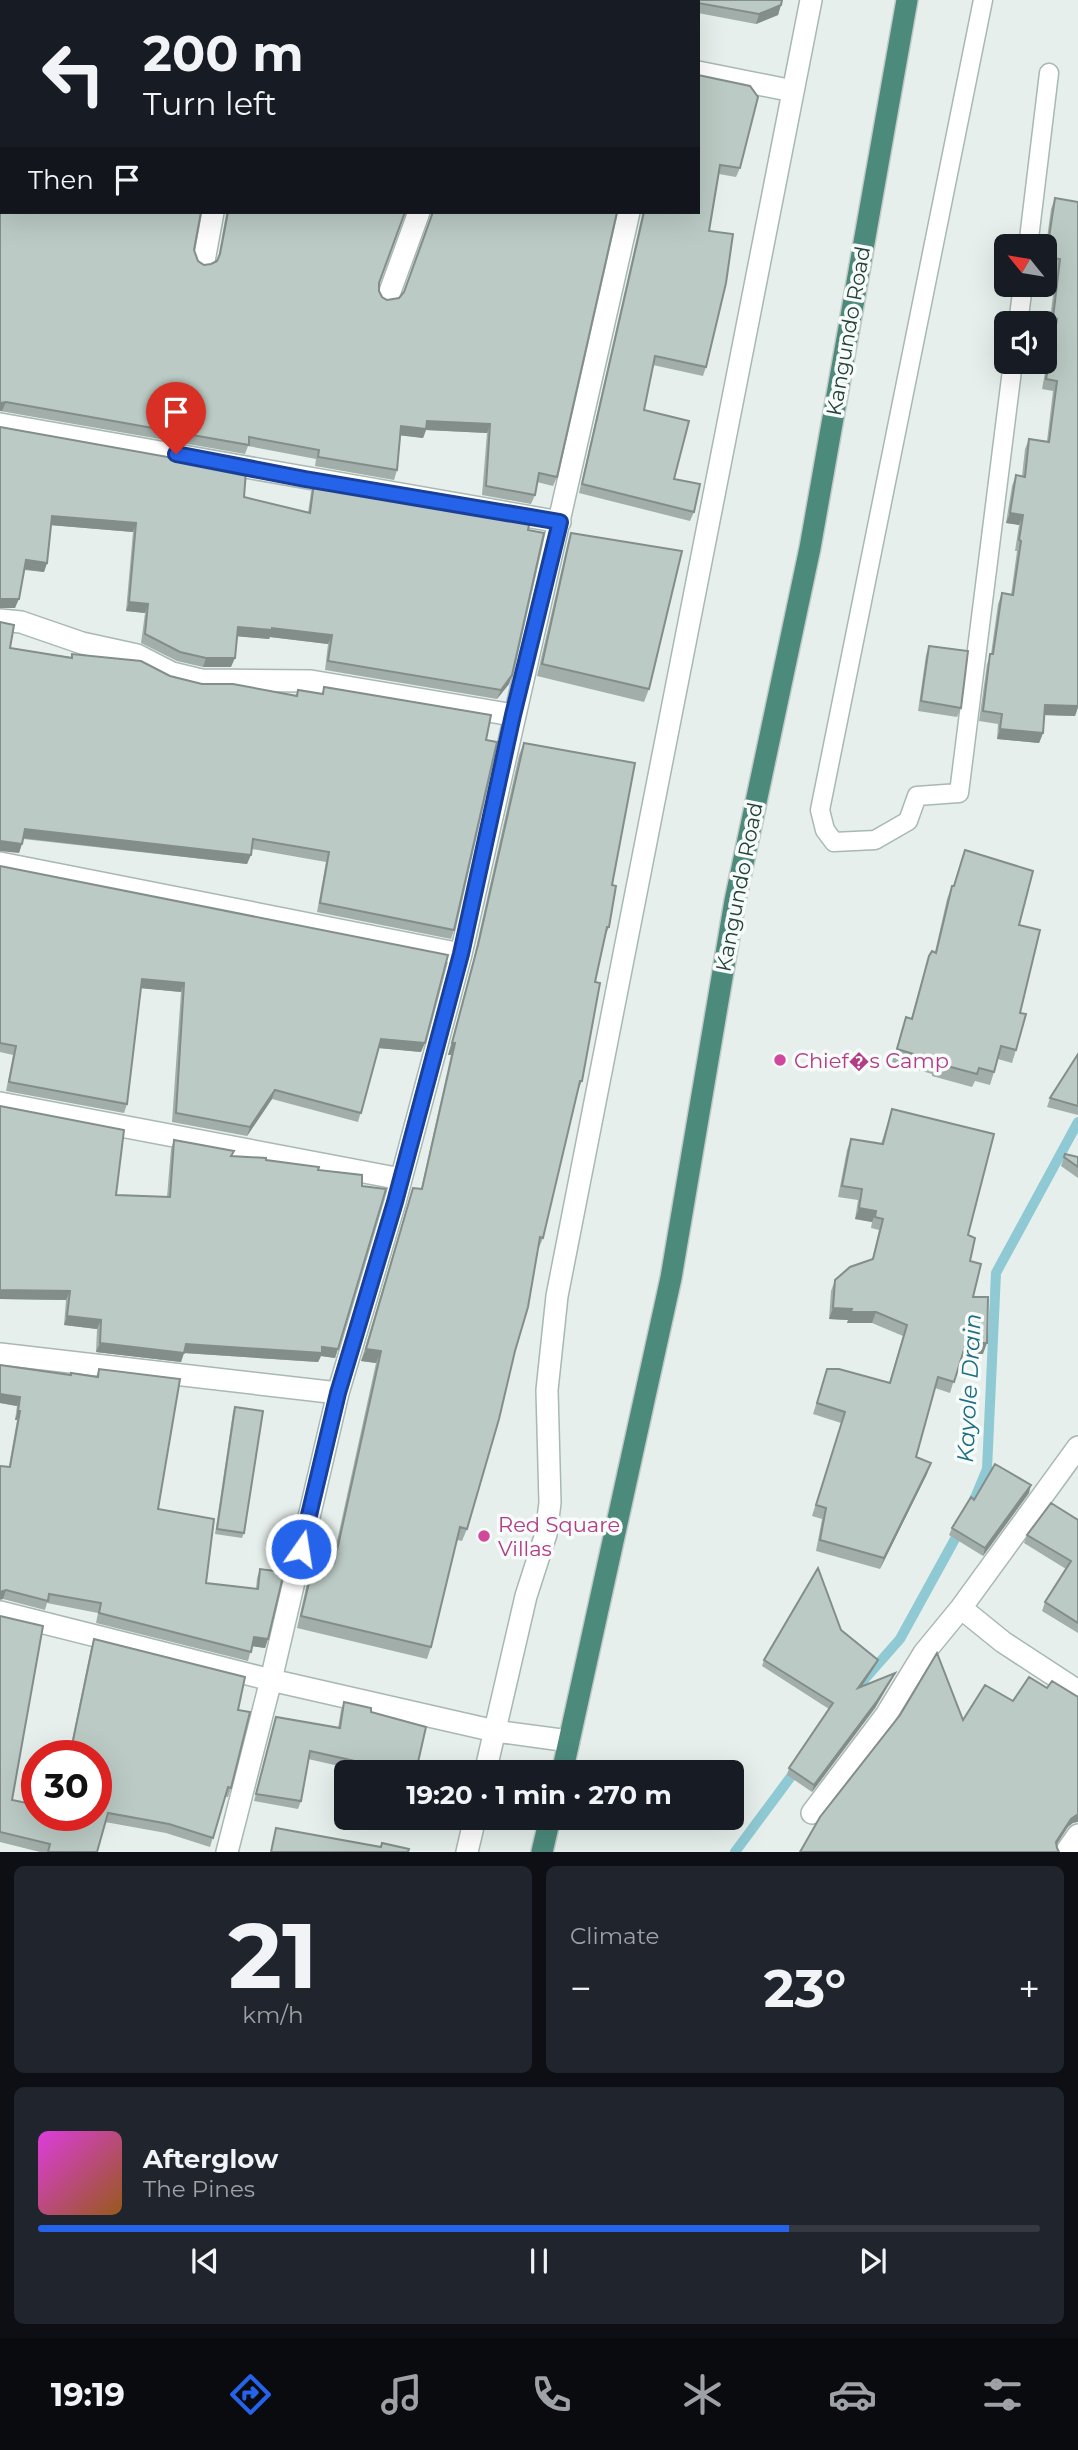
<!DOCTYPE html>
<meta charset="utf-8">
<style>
body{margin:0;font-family:Montserrat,sans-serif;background:#20242c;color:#f1f3f6;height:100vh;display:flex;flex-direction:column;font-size:26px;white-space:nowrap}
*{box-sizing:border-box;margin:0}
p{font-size:23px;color:#9ea1a6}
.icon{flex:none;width:38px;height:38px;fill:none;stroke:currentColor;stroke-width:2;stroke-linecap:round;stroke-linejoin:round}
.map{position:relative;height:1852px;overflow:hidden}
.panel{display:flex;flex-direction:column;gap:14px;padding:14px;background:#0d0f14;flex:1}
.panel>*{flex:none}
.banner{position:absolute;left:0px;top:0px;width:700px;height:214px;box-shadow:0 7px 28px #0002;background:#171b24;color:#f1f3f6;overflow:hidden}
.needle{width:46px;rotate:300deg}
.fabs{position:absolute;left:994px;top:234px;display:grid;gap:14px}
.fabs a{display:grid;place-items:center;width:63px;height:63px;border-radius:10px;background:#171b24;box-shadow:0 7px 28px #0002;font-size:35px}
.speed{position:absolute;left:21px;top:1740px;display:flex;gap:14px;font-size:35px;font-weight:700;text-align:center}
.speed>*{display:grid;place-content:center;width:91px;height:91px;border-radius:50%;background:#171b24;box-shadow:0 7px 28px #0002;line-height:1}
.speed .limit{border:10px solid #d22;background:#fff;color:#111}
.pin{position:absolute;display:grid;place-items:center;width:60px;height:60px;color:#fff;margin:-72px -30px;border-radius:50% 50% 50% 0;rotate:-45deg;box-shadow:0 0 7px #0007}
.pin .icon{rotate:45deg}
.me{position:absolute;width:77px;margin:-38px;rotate:13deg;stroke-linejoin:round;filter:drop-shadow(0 0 5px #0008)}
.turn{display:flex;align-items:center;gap:24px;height:147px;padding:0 28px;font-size:32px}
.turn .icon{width:91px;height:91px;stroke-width:2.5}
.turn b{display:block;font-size:49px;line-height:60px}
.then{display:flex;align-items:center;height:66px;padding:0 28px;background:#0003;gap:14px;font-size:26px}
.big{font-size:52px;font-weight:700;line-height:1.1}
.panel .widget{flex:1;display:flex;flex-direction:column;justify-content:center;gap:10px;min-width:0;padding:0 24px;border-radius:10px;background:#20242c}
.panel .dial{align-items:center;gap:0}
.dial b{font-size:91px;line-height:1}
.song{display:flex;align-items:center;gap:21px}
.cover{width:84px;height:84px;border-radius:10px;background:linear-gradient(135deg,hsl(300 70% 55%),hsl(30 70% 35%))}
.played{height:7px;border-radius:4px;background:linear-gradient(90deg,#2563eb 75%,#363941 75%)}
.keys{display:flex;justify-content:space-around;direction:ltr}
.heat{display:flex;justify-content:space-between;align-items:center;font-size:38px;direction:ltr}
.panel .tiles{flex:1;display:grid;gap:14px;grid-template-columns:1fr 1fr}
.widget:last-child{grid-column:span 2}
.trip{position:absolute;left:334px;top:1760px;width:410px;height:70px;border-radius:10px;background:#171b24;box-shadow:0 7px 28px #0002;font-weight:700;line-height:70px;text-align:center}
.dock{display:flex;height:112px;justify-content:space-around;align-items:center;background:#090b0e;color:#9ea1a6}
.dock .icon{width:49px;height:49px}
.dock .current{color:#2563eb}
.dock b{font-size:32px;color:#f1f3f6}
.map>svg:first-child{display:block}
</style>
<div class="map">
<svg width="1078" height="1852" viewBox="0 0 1078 1852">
<rect width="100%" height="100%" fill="#e6efeb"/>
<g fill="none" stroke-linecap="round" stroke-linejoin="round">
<path stroke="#8ec9d4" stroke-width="10" d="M970,1510l17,-41 9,-196 82,-151
M863,1681l37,-42 61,-111
M735,1852l63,-85"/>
<defs>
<path id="service" d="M983,0l-163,810 5,20 9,12 41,-2 33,-19 9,-25 42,-3 54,-431
M1028,247l21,-174
M1018,324l5,-39"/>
<path id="minor" d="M274,0l10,2
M242,2v-2
M486,2v-2
M668,2v-2
M698,72l95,19
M204,261l9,-49
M388,297l31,-85
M0,424l560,98
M0,620l21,2 61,21 55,12 35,18 29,7 110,1 202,34
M0,863l461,91
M0,1103l401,76
M0,1354l338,39
M961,1608l42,34 75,49
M0,1612l271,68 224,51 74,10
M485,1773l41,-177 20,-62 4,-31 -3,-113 10,-94 254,-1296
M812,1813l74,-98 38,-62 37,-45 117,-161
M227,1852l44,-172 67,-287 57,-191 66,-248 168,-742
M467,1852l8,-34
M1066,1852l12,-17"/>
<path id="trunk" d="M562,1773l109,-495 64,-377 75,-353 97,-548
M542,1852l8,-34"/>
</defs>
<use href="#service" stroke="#a8b8b2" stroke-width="21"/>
<use href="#minor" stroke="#a8b8b2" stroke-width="24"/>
<use href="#trunk" stroke="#c2cac8" stroke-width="24"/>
<use href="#service" stroke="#fff" stroke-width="18"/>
<use href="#minor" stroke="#fff" stroke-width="21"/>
<use href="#trunk" stroke="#4c8a7c" stroke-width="21"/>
</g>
<path fill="#a1aea9" d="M0,0l2,2v12l-2,-2z
M624,0h35l-1,2h-26z
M681,0h101l-4,15 -22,9 -58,-11v-11h-17z
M698,75l42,93 -4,9 -17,-3 -10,57 -3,136 -3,9 -50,-11 -9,45 30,69 20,33 -4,9 -111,-28 63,-278 -1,-3h57z
M0,192l194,58 4,11 6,4 7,-1 7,-5 8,-45 -1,-2h180l-26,71v8l3,6 5,3 12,-2 5,-6 27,-76v-4h186l-60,265 -4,9 -16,-4 -2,13 -4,9 -49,-9 5,-62 -61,-3 -3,8 -23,-3 -3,35 -3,10 -79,-14 1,-7 -68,-13 -3,8 -245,-43z
M1055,198l23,4v505l-3,9 -30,-1 -2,18 -4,10 -42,-4 1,-15 -19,-3 8,-57 4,-10 7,-50 4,-11 9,2 6,-44h-2l4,-26 -13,-2 6,-37 4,-11 6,1 3,-27 4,-10 18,2 6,-50 -11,-2 11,-60 -4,-1 7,-58 -11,-2v-15l6,-44z
M0,427l244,70 64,16 3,-21 3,-9 214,47 -16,145 -3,9 -12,15 -172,-29 3,-26 -58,-7 -1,2 -32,-3 -6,31h-28l-26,-6 -36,-18 4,-30 -19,-2 7,-79 -82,-7 -4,38 -3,9 -20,-2 -9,38z
M571,533l78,156 -5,13 -107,-26 30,-130z
M929,646l32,62 -4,9 -39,-6 8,-56z
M10,648l61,9 1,-3 130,30 94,12 2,-6 24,4 2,-7 162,53 -32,190 -3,9 -134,-27 9,-50 -74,-13 -5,15 -224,-25 -4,14z
M524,743l88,142 -3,42 -5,12 -9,43 -13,99 -5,12 -34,145 -5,12 -23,101 -48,178 -5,12 -5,-1 -26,107 -4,12 -130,-31 12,-54 5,-12 18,2 44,-201 -15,-2 48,-161 4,-12 8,1 30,-134h-3l26,-98 45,-202z
M965,850l54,75 1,88 -4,37 -4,13 -14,-4 -8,26 -15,-4 -3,6 -40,-11v-2l-40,-12 14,-45 5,2 14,-50 7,-18 3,1 12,-53 5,-13h1z
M0,866l421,186 -42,-4 -21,74 -86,-23 -25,37 -75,-14 9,-130 -40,-4 -14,116 -3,9 -118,-22 7,-36 -13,-3z
M1078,1054v61l-31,-8 3,-9z
M0,1106l116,89 51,2 4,-48 3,-9 59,16 33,4 72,189 -3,9 -14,-2 -3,6 -134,-9 -3,9 -85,-10 1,-23 -33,-4 2,-25 -66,-1z
M892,1109l76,126 5,62 10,57h-21l-12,39 -15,-5 -19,69 11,17 -47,95 -64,-18 6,-32 -10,-3 29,-93 -28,-9 14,-45 62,14 14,-47 -31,-13h-25l1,-3 -19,-1 2,-28 4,-11 37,-20 7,-30 -8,-2 1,-6 -17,-3 3,-19 -20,-3 9,-47 4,-11 30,5z
M1064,1157h14v21l-17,-12z
M99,1369l59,140 48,74 50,6 1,-11 3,-9 8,70 -3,9 -13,-2 -4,15 -152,-38 2,-10 -51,-10 -2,7 -42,-11 6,-133 8,-46h-2l2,-14 -17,-3 70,-28 26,2z
M235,1407l9,126 -2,5 -27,-4 18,-122z
M1029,1493l-46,63 -34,-21 3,-7 22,-28z
M1078,1520v113l-36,-22 3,-9 21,-33 -42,-26 3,-8z
M0,1616l12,184 25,15h59v-60h-27l22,-107 3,-9 144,71 -7,78 -3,9h-3l-15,50 -44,-14 -61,-11 -8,30h-57l-40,-10z
M841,1630l34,36 -14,21 31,-8 -17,29 -63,84 -25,-17 2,-7 40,-59 -67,-43 2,-6z
M344,1702l27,10 55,15 -11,46h-45l-62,-14 -7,42 -3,8 -44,-8 22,-84 62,11 3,-18z"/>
<path fill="#838d89" d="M781,5l-3,10 -22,9 3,-10z
M1053,318l4,1 -4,10 -4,-1z
M6,402l-4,9h-2v-8z
M427,421l63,3 -3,9 -61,-3 -3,8 -26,-3 4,-9z
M1010,513l13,2 -4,10 -13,-2z
M52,516l84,7 -3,9 -84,-7z
M26,560l21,3 -3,9 -21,-3z
M0,599h19l-4,9h-15z
M129,602l19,2 -3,9 -19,-2z
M238,627l34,1 60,7 -4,9 -58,-7 -1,2 -35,-3z
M206,658h29l-4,9h-28z
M512,675l-3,9 -12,15 4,-9z
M1045,705l33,1v1l-3,9 -33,-1z
M1000,729l43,4 -4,10 -42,-4z
M25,829l226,26 -4,9 -225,-26z
M0,841l22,3 -3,9 -19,-2z
M142,979l42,4 -3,9 -42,-4z
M381,1039l44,4 -4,9 -43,-4z
M452,1043h3l-4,12h-3z
M275,1090l-3,9 -25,37 3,-9z
M859,1208l17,3 -4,11 -17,-3z
M0,1290l70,1 -4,9 -66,-1z
M833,1308l19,1 -4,11 -19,-1z
M851,1312h25l-4,11h-25z
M67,1316l34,4 -4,9 -33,-4z
M100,1343l222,4 16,2 -3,9 -14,-2 -3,6 -134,-9 -3,9 -85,-10z
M966,1343h21l-4,11h-21z
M366,1349l15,2 -5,12 -15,-2z
M0,1394l20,3 -3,9 -17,-3z
M18,1411h2l-3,9h-2z
M931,1463l-4,11 -47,95 4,-11z
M1031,1485l-2,8 -46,63 2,-8z
M6,1590l-3,9 -3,1v-8z
M254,1637l14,2 -3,9 -14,-2z
M878,1660l-3,6 -19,29 2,-7z
M895,1673l-3,6 -17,29 -63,84 2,-7z
M1078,1814v8l-5,1 -5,4 -15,23 3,-8 15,-23z"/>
<path fill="#bbcac4" stroke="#838d89" stroke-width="2" d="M0,0h110v2h-108z
M682,0h100l-1,5 -22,9 -61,-11v-1z
M698,75l52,11 8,11 -18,71 -20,-3 -11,66 24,3 -7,49 -20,84 -51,-11 -11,54 45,11 -15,58 26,5 -6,28 -112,-28 62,-272h54z
M0,192h2v20h199l-7,38 4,11 6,4 7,-1 6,-3 3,-7 8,-42h177l-26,71v8l3,6 5,3 12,-2 5,-6 29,-80h184l-60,265 -18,-4 -4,22 -49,-9 4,-62 -63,-3 -1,8 -25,-3 -4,44 -79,-13 1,-7 -70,-13v8l-243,-43 -6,1z
M1055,198l23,4v504l-33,-1 -2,28 -43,-4 2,-15 -19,-3 7,-57h3l9,-61 11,2 8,-54 -2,-1 4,-25 -13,-2 6,-38 9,2 4,-38 20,3 8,-61 -11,-2 11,-60 -4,-1 7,-59 -14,-2z
M0,427l246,44 -2,26 66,16 4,-30 216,37 -2,10 16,3 -32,142 -11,15 -173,-29 4,-26 -60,-7v2l-34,-3 -3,31h-29l-26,-6 -35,-18 3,-30 -19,-2 7,-79 -84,-7 -5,47 -21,-3 -7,39h-19z
M571,533l111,18 -33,138 -107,-25z
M0,622l14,3 -4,23 62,10v-4l69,7 29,15 32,8h31l64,12 1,-6 25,4 1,-7 167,28 -5,25 11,2 -43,188 -134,-27 9,-51 -76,-13 -2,16 -226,-26 -3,15 -22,-3z
M929,646l39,5 -7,57 -40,-7z
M524,743l111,20 -23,122 4,1 -7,41h-2l-12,55 5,1 -18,98h-2l-37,157 -3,-1 -12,70 -13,44 -16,68 -32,110 -7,-2 -29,120 -130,-31 13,-54 20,2 47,-213 -15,-2 47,-161 9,1 33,-146h-3l26,-98z
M965,850l68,21 -14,54 21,5 -20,83 6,1 -10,36 -15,-4 -7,26 -15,-4 -2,6 -41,-11 1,-2 -40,-12 9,-32 6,2 17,-63 3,-5 4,2 16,-67h2z
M0,866l448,89 -23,88 -44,-4 -20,74 -86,-23 -25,37 -74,-14 8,-130 -42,-4 -15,125 -118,-22 7,-36 -16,-3z
M1078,1054v52l-28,-8z
M0,1106l124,24 -8,65 54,2 4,-57 60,11 -3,5 35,2v2l53,7 -1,3 44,5v11l24,3 -48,160 -16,-2v6l-136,-9 -2,9 -84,-10 1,-23 -34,-4 3,-25 -70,-1z
M892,1109l102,25 -26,101 7,3 -5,23 11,3 -8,33h15l-1,46h-21l-12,39 -16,-5 -22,80 15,6 -47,95 -64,-18 6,-32 -10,-3 29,-93 -28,-9 10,-34h12l51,14 17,-58 -31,-13h-25l1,-3 -19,-1 2,-28 15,-13 23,-8 10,-40 -8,-2 1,-6 -17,-3 3,-19 -20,-3 9,-47 32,5z
M1065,1154l13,3v10l-14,-10z
M0,1365l71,10v-2l27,4 1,-8 81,10 -22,130 56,10 -8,64 52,6 2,-20 24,3 -16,67 -14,-2 -3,15 -152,-39 2,-10 -52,-9 -1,7 -42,-11 -6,2v-126l10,1 10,-56h-2l2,-14 -20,-3z
M235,1407l28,4 -19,122 -27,-4z
M995,1464l36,21 -46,63 -33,-20 19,-31 3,3z
M1051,1503l27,17v103l-33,-21 26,-41 -44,-26z
M818,1568l23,62 37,30 -20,28 37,-15 -18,28 -63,84 -25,-17 44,-65 -69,-43z
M0,1616l43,10 -31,174 25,5v10h59v-60h-26l24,-116 151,38 -7,33 12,2 -19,76 -3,-1 -15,51 -44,-14 -61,-11 -11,39h-49l2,-8 -50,-12z
M937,1653l26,67 22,-35 28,16 16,-24 18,11 5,-7 26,16v117l-7,5 -15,23 1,6 2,4h-259l20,-35 80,-102z
M344,1702l27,6v4l55,15 -10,44 -24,-5 -1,3 -81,-18 -9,50 -45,-7 20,-77 64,11z
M276,1828l105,19 1,-4 27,6 -1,3h-137z"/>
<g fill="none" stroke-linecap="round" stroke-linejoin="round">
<defs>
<path id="route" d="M176,454l129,25 255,43 -47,193 -52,239 -66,248 -57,191 -37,156"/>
</defs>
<use href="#route" stroke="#184099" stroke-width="18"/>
<use href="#route" stroke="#2563eb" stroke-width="12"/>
</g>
<g fill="#d1479c" stroke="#f7fbf9" stroke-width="2.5">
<circle cx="780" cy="1060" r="7"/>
<circle cx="484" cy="1536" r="7"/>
</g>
<g text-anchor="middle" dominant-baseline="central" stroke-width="7" stroke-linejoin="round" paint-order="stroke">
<g font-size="21" fill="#24423a" stroke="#f7fbf9">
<text transform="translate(848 331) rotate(-80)">Kangundo Road</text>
<text transform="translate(739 887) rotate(-79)">Kangundo Road</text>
</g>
<g font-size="21" fill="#b23c85" stroke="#f7fbf9" text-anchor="start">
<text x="794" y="1060">Chief�s Camp</text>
<text x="498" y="1524">Red Square<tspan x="498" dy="24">Villas</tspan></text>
</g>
<g font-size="23" font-style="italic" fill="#1c6f80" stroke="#f7fbf9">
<text transform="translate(969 1388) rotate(-87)">Kayole Drain</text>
</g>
</g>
</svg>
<div class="fabs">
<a><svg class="needle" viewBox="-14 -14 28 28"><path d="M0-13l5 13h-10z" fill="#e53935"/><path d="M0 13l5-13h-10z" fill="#9ea1a6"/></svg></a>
<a><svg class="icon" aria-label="sound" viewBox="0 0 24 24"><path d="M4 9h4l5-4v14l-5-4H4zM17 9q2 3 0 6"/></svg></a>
</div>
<div class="speed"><div class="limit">30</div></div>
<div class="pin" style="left:176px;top:454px;background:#d93025"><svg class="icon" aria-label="arrive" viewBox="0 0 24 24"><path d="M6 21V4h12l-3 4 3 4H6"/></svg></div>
<svg class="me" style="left:301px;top:1549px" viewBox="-20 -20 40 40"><circle r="17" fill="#2563eb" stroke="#fff" stroke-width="3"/><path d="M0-11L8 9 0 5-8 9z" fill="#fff"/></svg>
<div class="trip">19:20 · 1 min · 270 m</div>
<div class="banner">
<div class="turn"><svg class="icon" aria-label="left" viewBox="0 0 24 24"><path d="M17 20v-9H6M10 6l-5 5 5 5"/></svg><div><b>200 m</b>Turn left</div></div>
<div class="then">Then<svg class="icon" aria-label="arrive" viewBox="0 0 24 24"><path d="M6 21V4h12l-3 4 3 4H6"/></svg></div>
</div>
</div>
<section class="panel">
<div class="tiles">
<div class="widget dial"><b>21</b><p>km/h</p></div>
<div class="widget"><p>Climate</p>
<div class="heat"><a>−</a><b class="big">23°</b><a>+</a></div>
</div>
<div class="widget">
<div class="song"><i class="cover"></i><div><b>Afterglow</b><p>The Pines</p></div></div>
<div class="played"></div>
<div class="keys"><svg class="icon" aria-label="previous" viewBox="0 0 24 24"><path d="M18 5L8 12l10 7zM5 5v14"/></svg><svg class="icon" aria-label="pause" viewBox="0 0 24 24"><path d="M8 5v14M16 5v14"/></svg><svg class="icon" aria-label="next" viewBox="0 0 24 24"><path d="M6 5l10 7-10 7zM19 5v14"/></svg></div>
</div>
</div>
</section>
<nav class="dock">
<b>19:19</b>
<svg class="icon current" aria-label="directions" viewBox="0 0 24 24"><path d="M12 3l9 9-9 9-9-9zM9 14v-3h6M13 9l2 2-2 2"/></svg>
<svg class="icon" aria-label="music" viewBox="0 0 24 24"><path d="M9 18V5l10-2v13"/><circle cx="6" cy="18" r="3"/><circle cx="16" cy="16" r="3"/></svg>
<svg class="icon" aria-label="phone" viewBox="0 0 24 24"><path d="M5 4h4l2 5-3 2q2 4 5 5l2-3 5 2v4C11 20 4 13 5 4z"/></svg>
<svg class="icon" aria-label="climate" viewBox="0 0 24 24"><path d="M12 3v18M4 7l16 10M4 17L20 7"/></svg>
<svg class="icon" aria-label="car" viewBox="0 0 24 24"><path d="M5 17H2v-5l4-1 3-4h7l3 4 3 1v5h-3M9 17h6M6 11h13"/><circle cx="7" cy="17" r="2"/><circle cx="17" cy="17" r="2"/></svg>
<svg class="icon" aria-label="filters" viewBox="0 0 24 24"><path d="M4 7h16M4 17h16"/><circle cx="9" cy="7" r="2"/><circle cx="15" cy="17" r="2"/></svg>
</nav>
